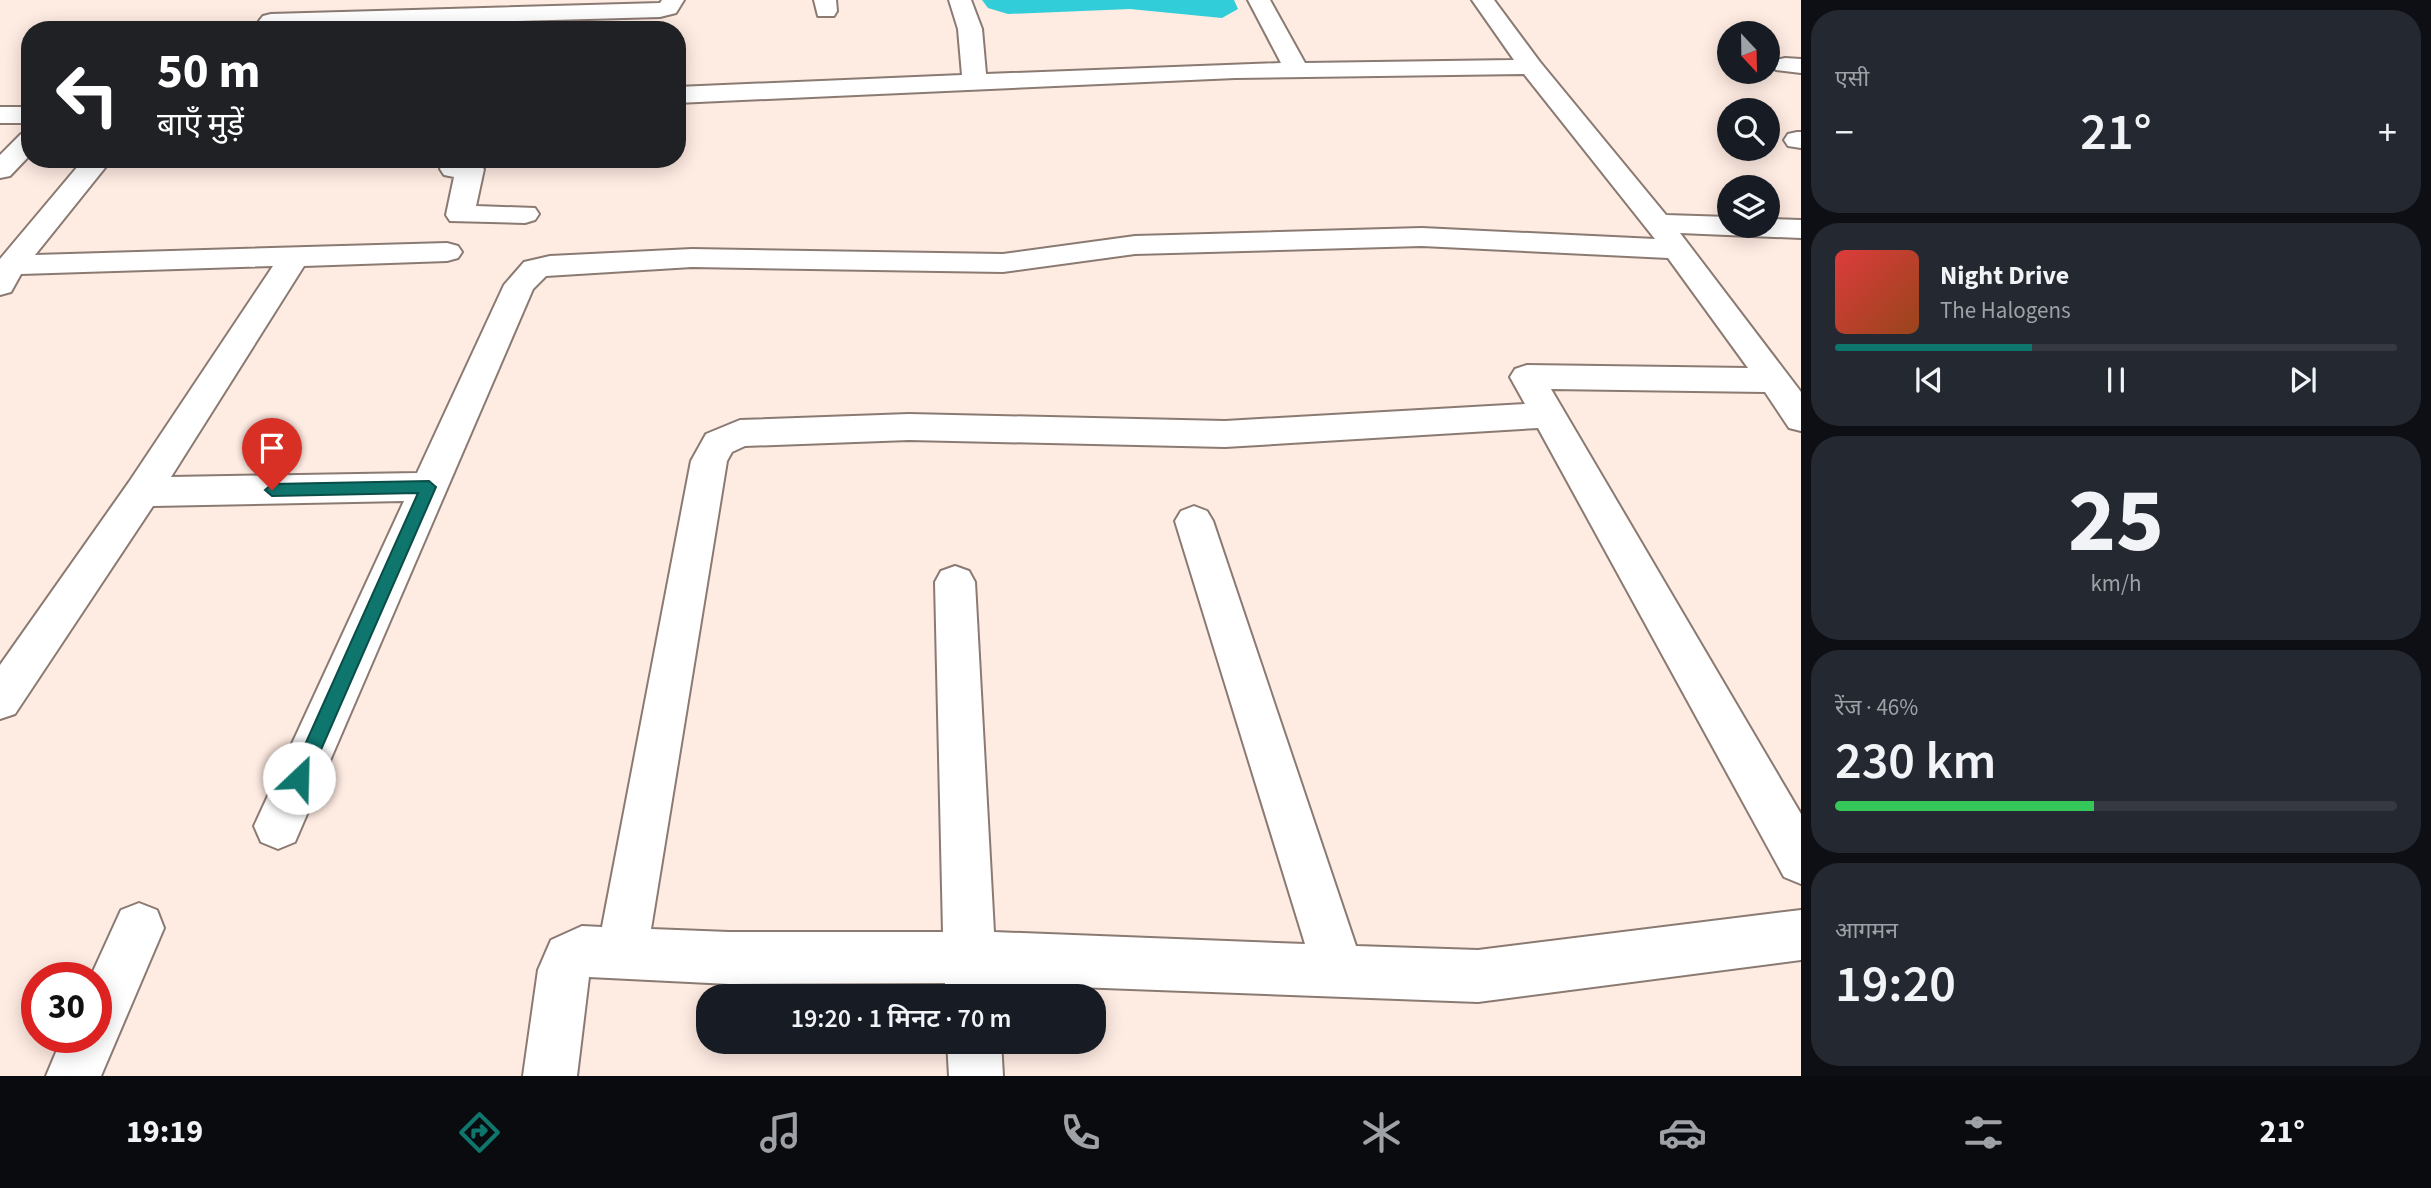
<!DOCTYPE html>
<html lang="hi">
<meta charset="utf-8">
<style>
body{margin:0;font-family:"Source Sans 3","Noto Sans Devanagari",sans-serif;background:#242831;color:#f1f3f6;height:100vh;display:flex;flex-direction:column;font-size:26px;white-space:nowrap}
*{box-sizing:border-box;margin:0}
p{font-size:23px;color:#9ea1a6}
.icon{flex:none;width:38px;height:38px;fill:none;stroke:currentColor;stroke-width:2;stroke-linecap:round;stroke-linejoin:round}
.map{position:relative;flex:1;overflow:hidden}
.drawer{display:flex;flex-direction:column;gap:10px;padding:10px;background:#0d0f14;width:630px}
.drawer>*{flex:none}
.hud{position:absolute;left:21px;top:21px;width:665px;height:147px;border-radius:28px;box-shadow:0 4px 18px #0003;background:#202124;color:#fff;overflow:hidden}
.needle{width:46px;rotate:158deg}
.fabs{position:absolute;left:1717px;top:21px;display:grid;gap:14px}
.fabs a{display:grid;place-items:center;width:63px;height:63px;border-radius:50%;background:#171b24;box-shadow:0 4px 18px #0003;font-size:35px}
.speed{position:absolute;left:21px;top:962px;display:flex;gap:14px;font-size:35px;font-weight:700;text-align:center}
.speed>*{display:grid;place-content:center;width:91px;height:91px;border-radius:50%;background:#171b24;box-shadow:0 4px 18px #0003;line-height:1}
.speed .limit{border:10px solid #d22;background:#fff;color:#111}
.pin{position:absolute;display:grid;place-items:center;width:60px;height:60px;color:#fff;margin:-72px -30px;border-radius:50% 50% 50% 0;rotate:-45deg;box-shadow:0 0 7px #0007}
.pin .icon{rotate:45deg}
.me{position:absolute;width:77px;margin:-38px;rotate:24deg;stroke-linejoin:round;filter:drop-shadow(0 0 5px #0008)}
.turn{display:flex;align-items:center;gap:24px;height:147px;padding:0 21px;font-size:32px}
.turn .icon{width:91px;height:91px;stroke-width:2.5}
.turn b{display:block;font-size:49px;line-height:60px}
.big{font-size:52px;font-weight:600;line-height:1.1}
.drawer .tile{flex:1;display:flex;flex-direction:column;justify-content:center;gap:10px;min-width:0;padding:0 24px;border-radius:28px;background:#242831}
.drawer .dial{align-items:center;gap:0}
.dial b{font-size:91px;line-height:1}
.song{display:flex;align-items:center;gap:21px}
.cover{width:84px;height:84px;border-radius:10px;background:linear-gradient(135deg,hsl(0 70% 55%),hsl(20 70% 35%))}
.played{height:7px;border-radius:4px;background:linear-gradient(90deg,#0f766e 35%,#363941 35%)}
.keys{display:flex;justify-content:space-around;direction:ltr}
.heat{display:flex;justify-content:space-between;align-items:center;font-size:38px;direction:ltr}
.charge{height:10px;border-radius:5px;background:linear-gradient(90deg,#34c759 46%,#363941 0)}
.trip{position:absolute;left:696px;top:984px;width:410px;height:70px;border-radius:28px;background:#171b24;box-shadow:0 4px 18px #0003;font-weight:600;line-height:70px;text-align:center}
.dock{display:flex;height:112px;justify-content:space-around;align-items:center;background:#090b0e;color:#9ea1a6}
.dock .icon{width:49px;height:49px}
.dock .on{color:#0f766e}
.dock b{font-size:32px;color:#f1f3f6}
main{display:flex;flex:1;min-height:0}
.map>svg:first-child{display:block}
</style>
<main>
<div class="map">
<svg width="1801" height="1076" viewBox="0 0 1801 1076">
<rect width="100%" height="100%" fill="#feebe2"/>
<path fill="#31cdd9" d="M982,0h252l4,9 -16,9 -92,-9 -122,5 -20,-6z"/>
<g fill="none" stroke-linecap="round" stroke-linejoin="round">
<defs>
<path id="street" d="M662,0h22l-8,13 -16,4 -389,11 -8,-2 -4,-5 4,-5 8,-2 389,-11z
M814,0h22l1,11 -3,5h-16z
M949,0h22l11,29 4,45 295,-11 -33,-63h22l35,63 209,-3 -42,-60h22l46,62 126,153 63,2v9h39v-7l33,1v18l-121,-5 121,159v39l-12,-3 -24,-36 -214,-3 250,425v70l-17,-7 -246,-449 -313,19 -316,-7 -164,6 -13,6 -5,9 -76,468 78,3h214l-8,-350 6,-11 14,-5 14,5 6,11 19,350 311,12 -130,-423 6,-10 13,-5 13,5 6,10 143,425 122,4 323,-40v50l-323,42 -482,-18 1,12h-52v-13l-216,1 -140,-7 -12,99h-54l15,-106 13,-30 31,-14 20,1 89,-466 15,-27 34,-14 169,-6 316,7 300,-17 -15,-27 5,-8 12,-4 221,3 -80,-110 -246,-12 -287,8 -132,18 -311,-5 -146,9 -13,13 -238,553 -17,7 -17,-7 -7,-16 150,-325 -251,5 -138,208 -15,5v-54l129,-183 144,-216 -252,8 -10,18 -11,3v-36l84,-100h28l-77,96 412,-12 11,3 4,6 -4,6 -11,3 -143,5 -133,211 246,-4 87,-188 20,-23 26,-6 142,-7 311,5 132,-18 287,-8 233,11 -131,-165 -289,4 -558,25v-16l285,-12 -4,-46z
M1785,58l16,1v14l-25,-3 -3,-5 3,-5z
M0,107h30v16h-30z
M30,132v23l-20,21 -10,2v-23l21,-21z
M1797,132h4v16l-13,-2 -4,-6 4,-6z
M444,159h27l13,10 -8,37 59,2 4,6 -4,6 -10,3 -75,-2 -4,-6 8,-38 -10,-2 -4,-6z
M139,903l18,7 7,18 -63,148h-55l16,-38h34v-60h-6l31,-68z
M947,1041h54l2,35h-54z"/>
</defs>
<use href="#street" stroke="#8a7a72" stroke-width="4"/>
<use href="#street" fill="#fff" fill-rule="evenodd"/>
</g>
<path fill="#0f766e" stroke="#0a4d48" stroke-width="2" d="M429,481l7,6 -130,297 -7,3 -6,-3 -3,-6 128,-285 -146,3 -7,-6 7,-6z"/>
</svg>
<div class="fabs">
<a><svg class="needle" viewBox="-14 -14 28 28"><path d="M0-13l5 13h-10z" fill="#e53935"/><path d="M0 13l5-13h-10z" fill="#9ea1a6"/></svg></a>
<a><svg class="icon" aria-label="search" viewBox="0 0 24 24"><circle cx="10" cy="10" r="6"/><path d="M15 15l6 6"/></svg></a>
<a><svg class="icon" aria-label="layers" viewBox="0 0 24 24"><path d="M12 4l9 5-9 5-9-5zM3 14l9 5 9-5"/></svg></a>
</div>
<div class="speed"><div class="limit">30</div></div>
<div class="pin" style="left:272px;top:490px;background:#d93025"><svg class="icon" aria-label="arrive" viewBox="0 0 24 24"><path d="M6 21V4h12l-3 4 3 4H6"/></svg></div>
<svg class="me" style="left:299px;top:778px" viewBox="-20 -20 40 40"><circle r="19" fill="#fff"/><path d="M0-13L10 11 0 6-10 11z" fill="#0f766e"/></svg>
<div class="trip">19:20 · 1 मिनट · 70 m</div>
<div class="hud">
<div class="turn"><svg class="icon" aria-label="left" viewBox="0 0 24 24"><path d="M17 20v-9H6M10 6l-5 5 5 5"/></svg><div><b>50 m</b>बाएँ मुड़ें</div></div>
</div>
</div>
<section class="drawer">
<div class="tile"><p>एसी</p>
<div class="heat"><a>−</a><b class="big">21°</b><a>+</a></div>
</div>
<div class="tile">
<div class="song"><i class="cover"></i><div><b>Night Drive</b><p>The Halogens</p></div></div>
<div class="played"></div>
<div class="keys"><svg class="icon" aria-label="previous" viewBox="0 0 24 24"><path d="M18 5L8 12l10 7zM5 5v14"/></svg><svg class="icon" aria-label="pause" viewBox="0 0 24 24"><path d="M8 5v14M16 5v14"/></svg><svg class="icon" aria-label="next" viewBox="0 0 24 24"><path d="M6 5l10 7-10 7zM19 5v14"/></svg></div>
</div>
<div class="tile dial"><b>25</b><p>km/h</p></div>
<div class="tile"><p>रेंज · 46%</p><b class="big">230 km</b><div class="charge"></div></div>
<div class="tile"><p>आगमन</p><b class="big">19:20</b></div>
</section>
</main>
<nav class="dock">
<b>19:19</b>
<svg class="icon on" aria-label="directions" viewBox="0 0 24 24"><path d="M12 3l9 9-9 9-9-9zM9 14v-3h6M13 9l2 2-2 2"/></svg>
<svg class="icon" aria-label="music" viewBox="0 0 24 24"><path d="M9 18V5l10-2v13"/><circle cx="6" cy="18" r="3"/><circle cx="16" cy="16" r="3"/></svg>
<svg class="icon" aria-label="phone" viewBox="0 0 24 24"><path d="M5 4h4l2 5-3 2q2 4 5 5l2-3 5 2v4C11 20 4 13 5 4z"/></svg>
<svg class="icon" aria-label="climate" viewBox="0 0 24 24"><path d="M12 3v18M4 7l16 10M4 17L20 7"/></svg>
<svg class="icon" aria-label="car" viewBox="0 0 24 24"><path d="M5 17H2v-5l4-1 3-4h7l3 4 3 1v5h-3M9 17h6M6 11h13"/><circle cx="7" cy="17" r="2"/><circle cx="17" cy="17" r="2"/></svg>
<svg class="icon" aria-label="filters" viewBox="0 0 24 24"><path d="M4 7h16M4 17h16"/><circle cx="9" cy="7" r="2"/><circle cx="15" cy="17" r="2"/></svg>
<b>21°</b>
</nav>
